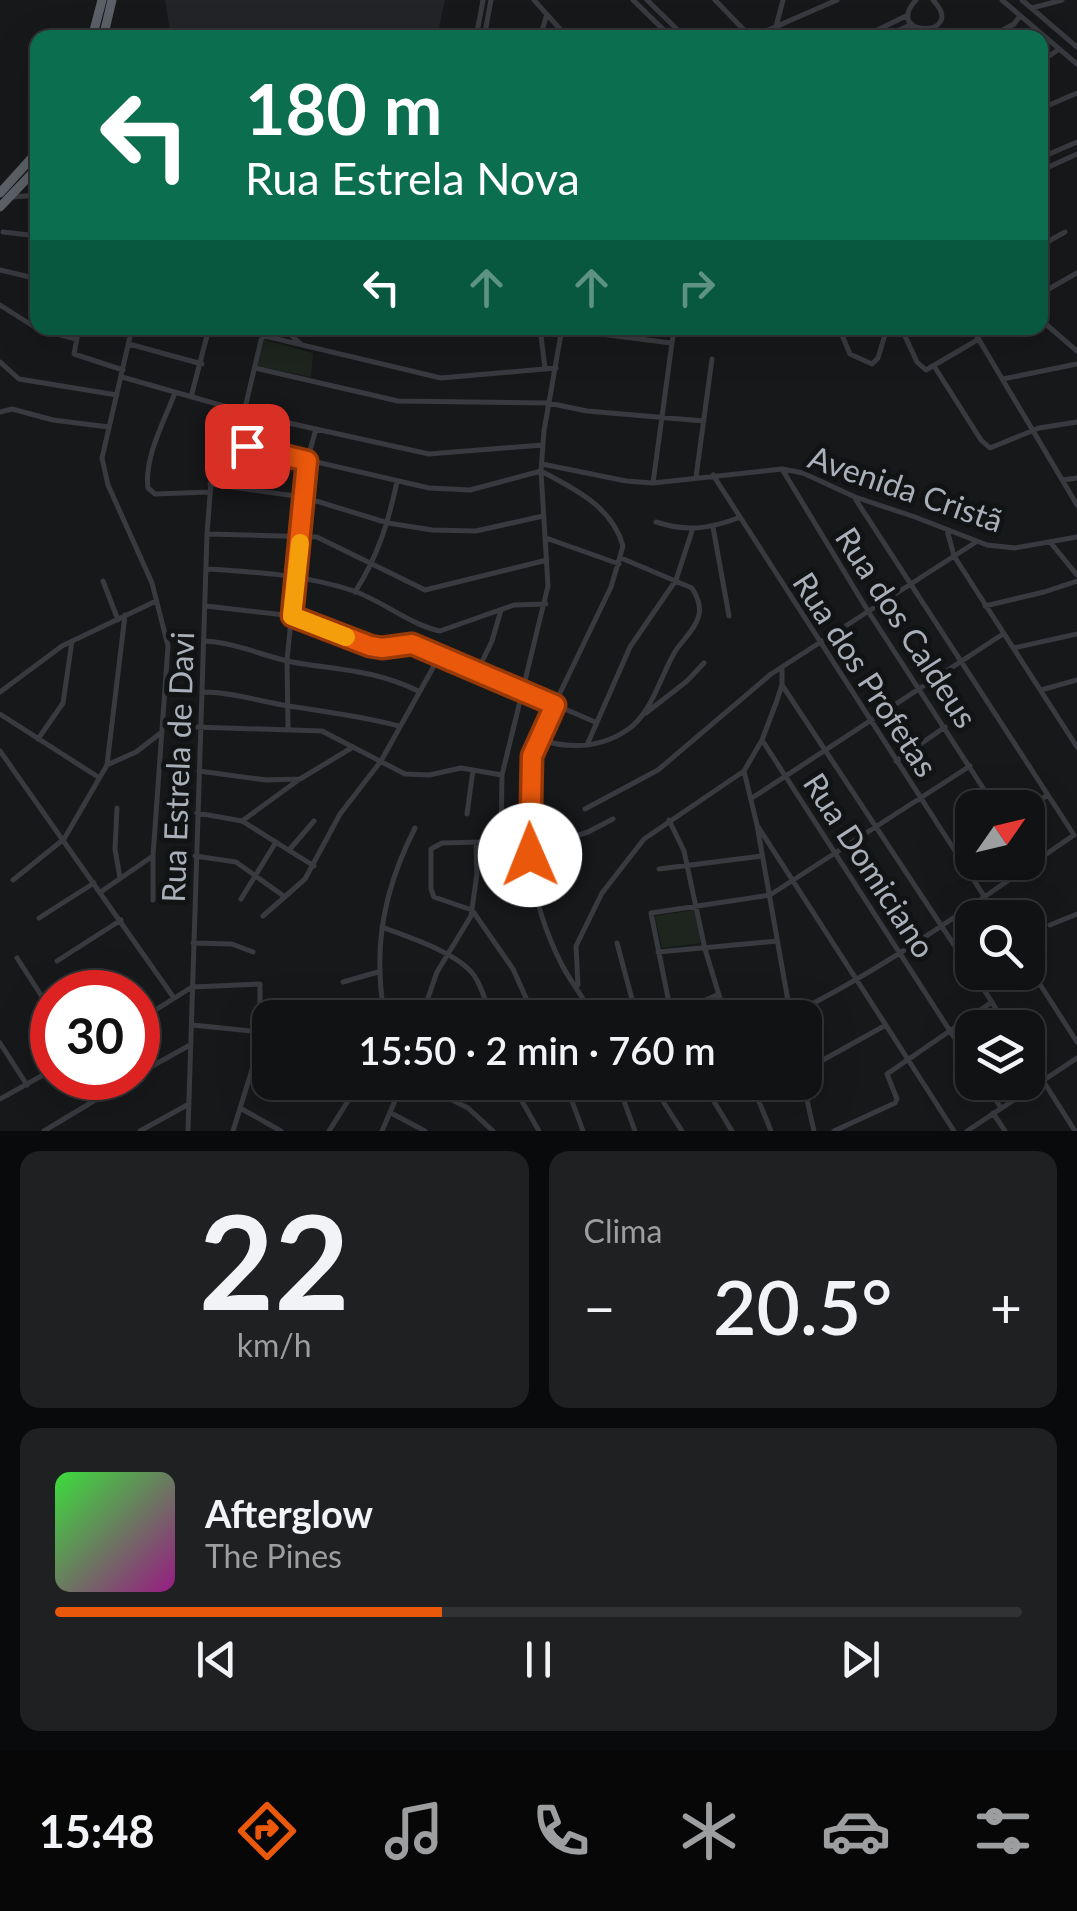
<!DOCTYPE html>
<html lang="pt">
<meta charset="utf-8">
<style>
body{margin:0;font-family:Lato,sans-serif;background:#1e2022;color:#f1f3f6;height:100vh;display:flex;flex-direction:column;font-size:38px;white-space:nowrap}
*{box-sizing:border-box;margin:0}
p{font-size:32px;color:#9c9ea0}
.icon{flex:none;width:55px;height:55px;fill:none;stroke:currentColor;stroke-width:2;stroke-linecap:round;stroke-linejoin:round}
.map{position:relative;height:1131px;overflow:hidden}
.drawer{display:flex;flex-direction:column;gap:20px;padding:20px;background:#090a0b;flex:1}
.drawer>*{flex:none}
.top-card{position:absolute;left:30px;top:30px;width:1018px;height:305px;border-radius:20px;box-shadow:0 10px 40px #0002,0 0 0 2px #303234;background:#0b6e4f;color:#fff;overflow:hidden}
.needle{width:65px;rotate:56deg}
.buttons{position:absolute;left:955px;top:790px;display:grid;gap:20px}
.buttons a{display:grid;place-items:center;width:90px;height:90px;border-radius:20px;background:#111214;box-shadow:0 10px 40px #0002,0 0 0 2px #303234;font-size:50px}
.speed{position:absolute;left:30px;top:970px;display:flex;gap:20px;font-size:50px;font-weight:700;text-align:center}
.speed>*{display:grid;place-content:center;width:130px;height:130px;border-radius:50%;background:#111214;box-shadow:0 10px 40px #0002,0 0 0 2px #303234;line-height:1}
.speed .limit{border:15px solid #d22;background:#fff;color:#111}
.pin{position:absolute;display:grid;place-items:center;width:85px;height:85px;color:#fff;margin:-42px;border-radius:20px;box-shadow:0 5px 15px #0006}
.me{position:absolute;width:110px;margin:-55px;rotate:359deg;stroke-linejoin:round;filter:drop-shadow(0 0 8px #0008)}
.turn{display:flex;align-items:center;gap:35px;height:210px;padding:0 50px;font-size:45px}
.turn .icon{width:130px;height:130px;stroke-width:2.5}
.turn b{display:block;font-size:70px;line-height:85px}
.lanes{display:flex;align-items:center;height:95px;padding:0 50px;background:#0003;justify-content:center;gap:50px;direction:ltr}
.lanes .off{opacity:.35}
.big{font-size:75px;font-weight:600;line-height:1.1}
.drawer .widget{flex:1;display:flex;flex-direction:column;justify-content:center;gap:15px;min-width:0;padding:0 35px;border-radius:20px;background:#1e2022}
.drawer .dial{align-items:center;gap:0}
.dial b{font-size:130px;line-height:1}
.song{display:flex;align-items:center;gap:30px}
.cover{width:120px;height:120px;border-radius:15px;background:linear-gradient(135deg,hsl(120 70% 55%),hsl(310 70% 35%))}
.played{height:10px;border-radius:5px;background:linear-gradient(90deg,#ea580c 40%,#303234 40%)}
.keys{display:flex;justify-content:space-around;direction:ltr}
.heat{display:flex;justify-content:space-between;align-items:center;font-size:55px;direction:ltr}
.drawer .tiles{flex:1;display:grid;gap:20px;grid-template-columns:1fr 1fr}
.widget:last-child{grid-column:span 2}
.trip{position:absolute;left:252px;top:1000px;width:570px;height:100px;border-radius:20px;background:#111214;box-shadow:0 10px 40px #0002,0 0 0 2px #303234;font-weight:600;line-height:100px;text-align:center}
.tab-bar{display:flex;height:160px;justify-content:space-around;align-items:center;background:#070708;color:#9c9ea0}
.tab-bar .icon{width:70px;height:70px}
.tab-bar .selected{color:#ea580c}
.tab-bar b{font-size:45px;color:#f1f3f6}
.map>svg:first-child{display:block}
</style>
<div class="map">
<svg width="1077" height="1131" viewBox="0 0 1077 1131">
<rect width="100%" height="100%" fill="#17181a"/>
<path fill="#232427" d="M165,0h280l-8,37 -266,1z"/>
<path fill="#1d251e" d="M264,340l49,13 -2,24 -53,-11z
M695,910l6,33 -39,5 -7,-32z"/>
<g fill="none" stroke-linecap="round" stroke-linejoin="round">
<path stroke="#383a3f" stroke-width="5" d="M534,0l34,38
M633,0l39,38
M647,0l39,38
M715,0l33,34 9,1 80,-35
M916,0c-35,38 53,38 17,0
M1002,0l75,64
M1022,0l55,47
M1032,8l30,-8
M476,38l7,-38
M484,38l7,-38
M540,38l6,-21
M773,38l10,-38
M861,38l47,-23
M883,38l29,-14
M988,38l26,-14 6,-8
M1040,62l18,-12
M1040,109l37,-16
M1040,158l37,-16
M1040,171l37,-17
M12,197l26,-2
M3,232l35,4
M1040,246l25,-14
M0,270l38,9
M1040,294l37,-21
M0,305l38,24 38,10
M1040,319l37,32
M79,328l-5,26 49,16
M132,328l-30,130 6,27 44,98 16,63 -15,210v44
M231,328l210,50 115,-10
M283,328l19,17
M540,328l5,40
M839,328l11,26 22,10 6,-6 9,-30
M972,328l105,177
M562,329l109,14
M904,334l13,28 9,8 53,-31
M129,344l73,20
M0,362l19,17 98,16
M934,366l47,74 9,8 49,-20 38,-6
M255,368l143,33 150,2 39,8 117,10
M122,377l144,41 163,36 114,-9
M1003,379l74,-15
M175,393c-11,28 -31,65 -27,95l7,6 55,-2
M191,397l18,-69
M0,412l12,-3 41,11 56,7
M244,412l20,-84
M217,439l212,49 41,2 71,-19
M542,464l84,17 27,2 129,-14 21,4 52,24 60,20 72,28 28,3 62,-11
M782,469l86,142 128,197
M541,471c33,18 71,35 82,75l-12,41 -77,160c-16,72 -6,152 28,218 9,18 23,33 31,53
M713,475l271,421
M696,477l16,-118
M1063,480l14,-2
M653,483l21,-155
M210,484l93,13 85,26 44,7 44,1 67,-15
M856,500l218,335
M656,522c31,10 52,7 82,-4
M713,527l16,89
M947,530l7,26 123,191
M207,534l110,3 108,53 122,-30
M546,538l73,26
M1050,542l27,33
M207,569c50,3 99,6 147,22 28,10 59,35 86,40l74,-26 32,-1
M103,581l15,39
M355,592c23,-36 33,-69 42,-110
M206,606l87,10 89,33 30,-6 183,79
M985,606l59,-14 33,-11
M205,641c36,2 65,19 99,23 41,6 76,8 114,27
M1014,648l63,-14
M477,672l15,-31 9,-31
M782,685l190,287
M1041,690l36,-10
M0,692l62,-46 94,-45
M203,692c31,0 57,10 86,14 38,6 73,10 110,20
M646,713l41,-32 17,-18
M0,714l98,63
M163,726l159,5 83,43 24,1 32,-7 41,7
M288,729l-1,-69 20,-199 9,-32
M38,739l25,-36 9,-62
M537,739c31,10 62,10 90,-9 25,-16 34,-56 49,-80 7,-10 19,-21 22,-32 4,-10 -1,-22 -6,-30l-71,-30
M762,740l210,325
M587,745l43,-98 46,-67 16,-49
M0,751l174,247
M896,761l49,-34
M107,765l18,-150
M199,771l67,9 34,-1 53,-32
M744,771l13,54 34,193
M752,798l251,-164
M117,808l-2,41 5,29
M1027,808l21,-13
M585,809l73,-39 113,-96 205,-132
M197,813l45,8 72,45
M467,814l6,-44
M669,820l15,31 21,98 21,69
M242,821l55,-40
M757,825l197,306
M501,841l1,-66 46,-189 -7,-115 3,-40 18,-103
M290,849l24,-28
M956,854l16,-11
M195,856l41,6 49,35
M659,869l103,-13
M13,880l51,-41 43,-74 29,-13 26,-20
M102,891l51,-35
M241,899l35,-57
M263,916l42,-37 35,-65 41,-53 58,-104
M39,918l55,-35
M1050,925l27,-11
M382,927c26,10 74,25 91,47 9,12 13,29 18,44
M193,943l39,1 21,8
M617,943l20,75
M658,952l119,-11
M17,958l35,54
M57,961l64,-41
M973,972l35,56
M343,982l35,-10
M578,985l-2,-39 26,-53 42,-54 100,-68 18,-31 14,-37 6,-18v-17
M1041,986l36,56
M790,1015c100,-49 192,-117 284,-180
M383,1018c0,-16 -3,-31 -3,-47 -2,-51 12,-98 35,-143
M421,1018l16,-46 34,-56 6,-42 -1,-32
M535,1018l-22,-49 -41,-59 -38,-13 -3,-8v-40l11,-6 121,-3 25,-8 25,-13
M665,1018l52,-23
M672,1018l-21,-105 119,-18 200,-129
M138,1021l54,-34 68,-3v60l-27,87
M192,1025l69,7
M0,1043l27,42
M138,1048l11,19
M1028,1057l47,74
M805,1070l81,-45
M138,1074l52,-29
M417,1082l51,26 25,23
M511,1082l28,49
M565,1082l18,49
M617,1082l18,49
M658,1082l6,21 18,28
M702,1082l30,49
M751,1082l20,49
M803,1082l11,49
M984,1082l17,26
M0,1099l52,-29
M240,1108l41,23
M391,1113l34,18
M993,1113l12,18
M44,1131l88,-53
M140,1131l49,-27
M188,1131l19,-597 6,-77 14,-49
M329,1131l31,-49
M382,1131l21,-49
M834,1131l61,-28 2,-4 -10,-25 105,-72
M967,1131l110,-73"/>
<path stroke="#5c6067" stroke-width="9" d="M92,38l10,-38
M103,38l9,-38
M0,193l38,-42
M0,207l38,-40"/>
</g>
<g fill="none" stroke-linecap="round" stroke-linejoin="round">
<defs>
<path id="route" d="M247,446l60,15 -15,155 78,30 12,2 30,-4 143,61 -23,51 -2,99"/>
</defs>
<use href="#route" stroke="#983908" stroke-width="25"/>
<use href="#route" stroke="#ea580c" stroke-width="18"/>
<path stroke="#f59e0b" stroke-width="18" d="M300,543l-8,73 54,21"/>
</g>
<g text-anchor="middle" dominant-baseline="central" stroke-width="10" stroke-linejoin="round" paint-order="stroke">
<g font-size="32" fill="#a9b0ba" stroke="#121315">
<text transform="translate(906 488) rotate(19)">Avenida Cristã</text>
<text transform="translate(907 627) rotate(57)">Rua dos Caldeus</text>
<text transform="translate(866 674) rotate(57)">Rua dos Profetas</text>
<text transform="translate(177 767) rotate(-88)">Rua Estrela de Davi</text>
<text transform="translate(870 865) rotate(57)">Rua Domiciano</text>
</g>
</g>
</svg>
<div class="buttons">
<a><svg class="needle" viewBox="-14 -14 28 28"><path d="M0-13l5 13h-10z" fill="#e53935"/><path d="M0 13l5-13h-10z" fill="#9c9ea0"/></svg></a>
<a><svg class="icon" aria-label="search" viewBox="0 0 24 24"><circle cx="10" cy="10" r="6"/><path d="M15 15l6 6"/></svg></a>
<a><svg class="icon" aria-label="layers" viewBox="0 0 24 24"><path d="M12 4l9 5-9 5-9-5zM3 14l9 5 9-5"/></svg></a>
</div>
<div class="speed"><div class="limit">30</div></div>
<div class="pin" style="left:247px;top:446px;background:#d93025"><svg class="icon" aria-label="arrive" viewBox="0 0 24 24"><path d="M6 21V4h12l-3 4 3 4H6"/></svg></div>
<svg class="me" style="left:530px;top:855px" viewBox="-20 -20 40 40"><circle r="19" fill="#fff"/><path d="M0-13L10 11 0 6-10 11z" fill="#ea580c"/></svg>
<div class="trip">15:50 · 2 min · 760 m</div>
<div class="top-card">
<div class="turn"><svg class="icon" aria-label="left" viewBox="0 0 24 24"><path d="M17 20v-9H6M10 6l-5 5 5 5"/></svg><div><b>180 m</b>Rua Estrela Nova</div></div>
<div class="lanes"><svg class="icon" aria-label="left" viewBox="0 0 24 24"><path d="M17 20v-9H6M10 6l-5 5 5 5"/></svg><svg class="icon off" aria-label="ahead" viewBox="0 0 24 24"><path d="M12 20V5M6 11l6-6 6 6"/></svg><svg class="icon off" aria-label="ahead" viewBox="0 0 24 24"><path d="M12 20V5M6 11l6-6 6 6"/></svg><svg class="icon off" aria-label="right" viewBox="0 0 24 24"><path d="M7 20v-9h11M14 6l5 5-5 5"/></svg></div>
</div>
</div>
<section class="drawer">
<div class="tiles">
<div class="widget dial"><b>22</b><p>km/h</p></div>
<div class="widget"><p>Clima</p>
<div class="heat"><a>−</a><b class="big">20.5°</b><a>+</a></div>
</div>
<div class="widget">
<div class="song"><i class="cover"></i><div><b>Afterglow</b><p>The Pines</p></div></div>
<div class="played"></div>
<div class="keys"><svg class="icon" aria-label="previous" viewBox="0 0 24 24"><path d="M18 5L8 12l10 7zM5 5v14"/></svg><svg class="icon" aria-label="pause" viewBox="0 0 24 24"><path d="M8 5v14M16 5v14"/></svg><svg class="icon" aria-label="next" viewBox="0 0 24 24"><path d="M6 5l10 7-10 7zM19 5v14"/></svg></div>
</div>
</div>
</section>
<nav class="tab-bar">
<b>15:48</b>
<svg class="icon selected" aria-label="directions" viewBox="0 0 24 24"><path d="M12 3l9 9-9 9-9-9zM9 14v-3h6M13 9l2 2-2 2"/></svg>
<svg class="icon" aria-label="music" viewBox="0 0 24 24"><path d="M9 18V5l10-2v13"/><circle cx="6" cy="18" r="3"/><circle cx="16" cy="16" r="3"/></svg>
<svg class="icon" aria-label="phone" viewBox="0 0 24 24"><path d="M5 4h4l2 5-3 2q2 4 5 5l2-3 5 2v4C11 20 4 13 5 4z"/></svg>
<svg class="icon" aria-label="climate" viewBox="0 0 24 24"><path d="M12 3v18M4 7l16 10M4 17L20 7"/></svg>
<svg class="icon" aria-label="car" viewBox="0 0 24 24"><path d="M5 17H2v-5l4-1 3-4h7l3 4 3 1v5h-3M9 17h6M6 11h13"/><circle cx="7" cy="17" r="2"/><circle cx="17" cy="17" r="2"/></svg>
<svg class="icon" aria-label="filters" viewBox="0 0 24 24"><path d="M4 7h16M4 17h16"/><circle cx="9" cy="7" r="2"/><circle cx="15" cy="17" r="2"/></svg>
</nav>
